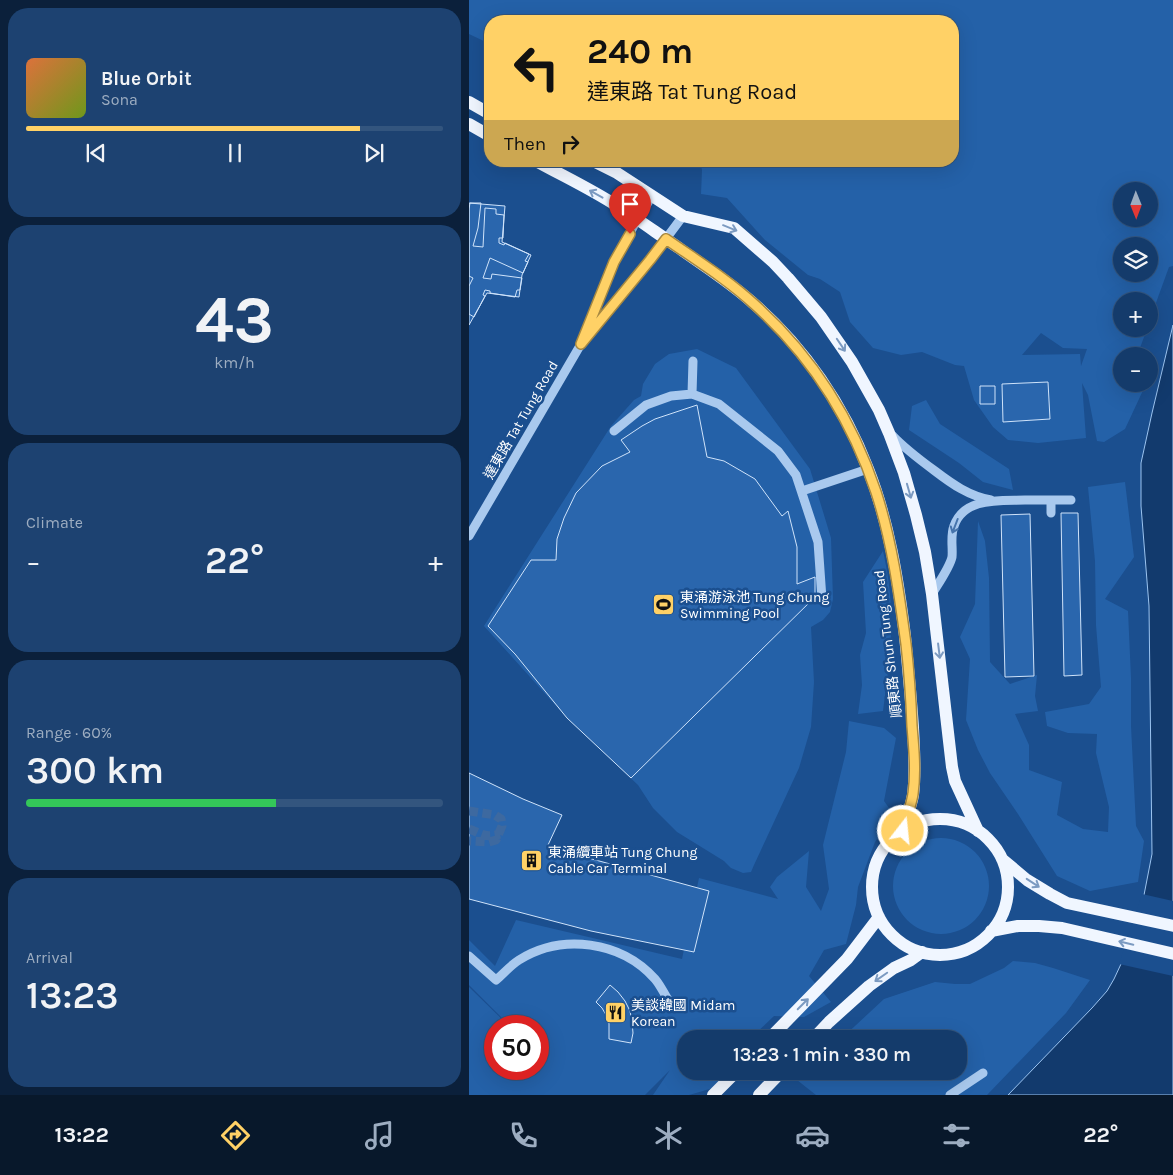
<!DOCTYPE html>
<meta charset="utf-8">
<style>
body{margin:0;font-family:Karla,"Noto Sans TC",sans-serif;background:#1d4271;color:#f1f3f6;height:100vh;display:flex;flex-direction:column;font-size:19px;white-space:nowrap}
*{box-sizing:border-box;margin:0}
p{font-size:16px;color:#9dadc1}
.icon{flex:none;width:28px;height:28px;fill:none;stroke:currentColor;stroke-width:2;stroke-linecap:round;stroke-linejoin:round}
.map{position:relative;flex:1;overflow:hidden}
.panel{display:flex;flex-direction:column;gap:8px;padding:8px;background:#0b203b;width:469px}
.panel>*{flex:none}
.top-card{position:absolute;left:15px;top:15px;width:475px;height:152px;border-radius:20px;box-shadow:0 5px 20px #0002,0 0 0 1px #33557e;background:#ffd166;color:#111;overflow:hidden}
.needle{width:32px;rotate:179deg}
.controls{position:absolute;left:644px;top:182px;display:grid;gap:10px}
.controls a{display:grid;place-items:center;width:45px;height:45px;border-radius:50%;background:#143b6b;box-shadow:0 5px 20px #0002,0 0 0 1px #33557e;font-size:25px}
.speed{position:absolute;left:15px;top:1015px;display:flex;gap:10px;font-size:25px;font-weight:700;text-align:center}
.speed>*{display:grid;place-content:center;width:65px;height:65px;border-radius:50%;background:#143b6b;box-shadow:0 5px 20px #0002,0 0 0 1px #33557e;line-height:1}
.speed .limit{border:8px solid #d22;background:#fff;color:#111}
.pin{position:absolute;display:grid;place-items:center;width:42px;height:42px;color:#fff;margin:-51px -21px;border-radius:50% 50% 50% 0;rotate:-45deg;box-shadow:0 0 5px #0007}
.pin .icon{rotate:45deg}
.me{position:absolute;width:55px;margin:-28px;rotate:16deg;stroke-linejoin:round;filter:drop-shadow(0 0 4px #0008)}
.turn{display:flex;align-items:center;gap:18px;height:105px;padding:0 20px;font-size:22px}
.turn .icon{width:65px;height:65px;stroke-width:2.5}
.turn b{display:block;font-size:35px;line-height:42px}
.then{display:flex;align-items:center;height:48px;padding:0 20px;background:#0003;gap:10px;font-size:19px}
.big{font-size:38px;font-weight:600;line-height:1.1}
.panel .tile{flex:1;display:flex;flex-direction:column;justify-content:center;gap:8px;min-width:0;padding:0 18px;border-radius:20px;background:#1d4271}
.panel .dial{align-items:center;gap:0}
.dial b{font-size:65px;line-height:1}
.song{display:flex;align-items:center;gap:15px}
.cover{width:60px;height:60px;border-radius:8px;background:linear-gradient(135deg,hsl(20 70% 55%),hsl(80 70% 35%))}
.played{height:5px;border-radius:2px;background:linear-gradient(90deg,#ffd166 80%,#33557e 80%)}
.keys{display:flex;justify-content:space-around;direction:ltr}
.heat{display:flex;justify-content:space-between;align-items:center;font-size:28px;direction:ltr}
.charge{height:8px;border-radius:4px;background:linear-gradient(90deg,#34c759 60%,#33557e 0)}
.trip{position:absolute;left:208px;top:1030px;width:290px;height:50px;border-radius:20px;background:#143b6b;box-shadow:0 5px 20px #0002,0 0 0 1px #33557e;font-weight:600;line-height:50px;text-align:center}
.dock{display:flex;height:80px;justify-content:space-around;align-items:center;background:#08182b;color:#9dadc1}
.dock .icon{width:35px;height:35px}
.dock .active{color:#ffd166}
.dock b{font-size:22px;color:#f1f3f6}
main{display:flex;flex:1;min-height:0}
.map>svg:first-child{display:block}
</style>
<main>
<section class="panel">
<div class="tile">
<div class="song"><i class="cover"></i><div><b>Blue Orbit</b><p>Sona</p></div></div>
<div class="played"></div>
<div class="keys"><svg class="icon" aria-label="previous" viewBox="0 0 24 24"><path d="M18 5L8 12l10 7zM5 5v14"/></svg><svg class="icon" aria-label="pause" viewBox="0 0 24 24"><path d="M8 5v14M16 5v14"/></svg><svg class="icon" aria-label="next" viewBox="0 0 24 24"><path d="M6 5l10 7-10 7zM19 5v14"/></svg></div>
</div>
<div class="tile dial"><b>43</b><p>km/h</p></div>
<div class="tile"><p>Climate</p>
<div class="heat"><a>−</a><b class="big">22°</b><a>+</a></div>
</div>
<div class="tile"><p>Range · 60%</p><b class="big">300 km</b><div class="charge"></div></div>
<div class="tile"><p>Arrival</p><b class="big">13:23</b></div>
</section>
<div class="map">
<svg width="705" height="1095" viewBox="0 0 705 1095">
<rect width="100%" height="100%" fill="#1b4f8f"/>
<path fill="#2461a8" fill-rule="evenodd" d="M0,0h704v266l-4,1 -20,55v-21h-28v28h26l-10,27h-16v28h25l-21,45 -21,13 -7,-1 -9,-46 -6,-12 4,55 -48,5 -30,-3 -15,-13 -19,-27 -10,-34 -9,-1 -33,-13 -21,3 -28,-7 -23,-26 -10,-30 -20,-13 -12,-4 -43,-35 -38,-42 -26,-4 1,-24 -2,-9h168l17,6 -10,-6h78v-140h-463v23l-21,-10zM652,191h28v28h-28zM652,246h28v28h-28zM572,333l22,15 24,1 -6,17 -1,-12 -58,1z
M228,349l39,19 74,101 21,69 2,61 -3,13 -7,8 -12,7 3,55 -3,45 -12,41 -45,97 -3,7 -8,1 -12,-5 -7,-7 -47,-29 -24,-24 -15,-23 -71,-67 -83,-92 127,-200 23,-26 7,-4 2,-12 12,-20 14,-10z
M457,400l14,24 69,45 4,21 -30,-8 -24,-19 -50,-33 3,-24z
M656,482l9,75 -29,42 23,12 3,67v48l5,100 8,15 -6,41 -48,9 -33,-15 -39,-62 -28,-41 -12,-23 -12,-30 4,-61 -10,-22 15,-33 3,-83 7,20 4,37 1,84 20,22 27,-9 -2,21 3,15 -23,3 14,31v25l33,12 -5,33 26,14 25,3 1,-25 -13,-54 1,-19 -29,-1 -21,-7 -2,-14 44,-8 12,-17 -5,-62 -1,-64 -7,-74z
M414,551c5,22 8,44 8,66 1,31 -4,63 -8,94l-25,3 4,-29 -2,-30 6,-22 -3,-51z
M380,721l35,7 12,10 -12,63 10,14 -19,27 -17,45 -2,18 -10,39 -22,6 -15,26 22,26 -27,15 -30,-1 -24,23h-65v32h50l-1,11 -45,13h-36l17,-25 -25,25h-176v-108l40,39h-14v43h43v-43h-28l-41,-41v-45l26,26 21,-46 166,39 17,-81 79,21 -8,-12 7,-10 32,-26 -3,36 15,24 8,-22 -6,-44 23,-93z
M424 886a48 48 0 1 1 96 0a48 48 0 1 1-96 0Z
M544,961l22,2 18,5 37,12 -24,33 -79,82h-171l-19,-15 10,-9h151v-32h-117l43,-40 51,-17 20,2h15l34,-16z"/>
<path fill="#123a6d" stroke="#9cc4f0" d="M704,325v770h-165l84,-87 15,-17 7,-12 7,-15 23,-69 8,-41 -3,-248 -8,-100v-43l11,-50z"/>
<path fill="#1b4f8f" d="M673,894l31,7v75l-54,-12z"/>
<path fill="#2a66ad" stroke="#cfe3fa" d="M0,203l36,3 -3,36 29,13 -9,20 -3,22 -32,-4 -18,32z
M1,203h11l-3,25 -5,18 10,1 2,-39 11,1v5l8,1 -1,23h-4v5l5,2 1,-2 24,11 -4,7 3,1 -5,11 -33,-15 -7,20 8,1 1,-5 30,4 -2,12h-3l-2,7 -25,-4v-2l-5,-1 -2,5 2,1 -11,21 -5,-3v-28l4,-8 -4,-2v-67z
M579,382l2,37 -47,3 -1,-38z
M511,386h15v18h-15z
M228,405l10,52 17,4 31,18 27,37 6,-5 9,36v37l18,-7v20l-184,181 -64,-60 -52,-64 -27,-28 43,-66h25l1,-21 7,-21 12,-25 26,-27 28,-14 -9,-12 21,-14 13,-7z
M592,513h17l4,162 -18,1z
M561,514l4,162 -29,1 -4,-162z
M0,773l54,26 39,16 -14,30 33,11 128,35 -15,61 -103,-21 -122,-32z
M141,985l8,7 7,9 5,10 2,11 1,11 -2,10 -22,-4v-16l-3,-8 -4,-7 -6,-6z"/>
<g fill="none" stroke-linecap="round" stroke-linejoin="round">
<path stroke="#3d69a0" stroke-width="9" stroke-dasharray="9 4.5" stroke-linecap="butt" d="M0,811l26,4 6,4 1,7 -6,14 -7,2 -20,-1
M0,829c14,5 14,9 31,5"/>
<path stroke="#a9c9ee" stroke-width="9" d="M118,336l63,-76 33,-44
M223,394l1,-33
M145,431l32,-26 25,-9 21,-2 27,10 59,47 18,24 22,67 4,57
M423,435c13,14 28,25 43,36 17,13 34,25 56,29
M333,491l66,-22
M582,500v13
M0,536l112,-192 33,-82 23,-42 15,-24
M463,594c6,-10 18,-27 20,-37 1,-10 -2,-21 2,-31 10,-29 46,-25 71,-26 15,0 30,0 46,0
M0,956l27,24c7,-6 15,-15 23,-20 43,-27 102,-19 136,19 6,7 11,18 16,26
M481,1095l33,-22"/>
<path stroke="#f0f6ff" stroke-width="12" d="M0,102l21,12
M0,124l21,12
M67,161c27,15 55,28 81,45 21,13 41,28 62,42 25,18 51,34 74,55 51,44 91,103 115,166 21,53 30,111 37,167 3,31 6,61 8,92 1,22 3,44 0,67 -2,12 -7,24 -11,36
M124,161l24,12 66,43 51,12 39,34 15,16 33,39 31,45 27,48 10,23 15,40 12,42 9,37 7,42 20,173 3,14 23,50
M403 887a68 68 0 1 1 136 0a68 68 0 1 1-136 0Z
M533,859l25,21 23,14 17,9 107,23
M522,931l27,-5h21l23,2 112,26
M300,1039l78,-80 32,-42
M344,1039l16,-17 40,-36 25,-18 17,-8 11,-8
M244,1095l24,-24
M290,1095l23,-24"/>
</g>
<defs><path id="oneway-shaft" d="M-6 0H5M1.5-3L5.5 0L1.5 3" fill="none" stroke-width="1.6" stroke-linecap="round" stroke-linejoin="round" transform="scale(1.25)"/></defs>
<g stroke="#7b9ac1">
<use href="#oneway-shaft" transform="translate(127 194) rotate(-151)"/>
<use href="#oneway-shaft" transform="translate(261 228) rotate(22)"/>
<use href="#oneway-shaft" transform="translate(372 345) rotate(56)"/>
<use href="#oneway-shaft" transform="translate(440 491) rotate(74)"/>
<use href="#oneway-shaft" transform="translate(470 651) rotate(83)"/>
<use href="#oneway-shaft" transform="translate(564 883) rotate(33)"/>
<use href="#oneway-shaft" transform="translate(657 943) rotate(-167)"/>
<use href="#oneway-shaft" transform="translate(412 977) rotate(145)"/>
<use href="#oneway-shaft" transform="translate(334 1004) rotate(-45)"/>
</g>
<use stroke="#4674ac" href="#oneway-shaft" transform="translate(486 526) rotate(111)"/>
<g fill="none" stroke-linecap="round" stroke-linejoin="round">
<defs>
<path id="route" d="M161,234l-16,28 -33,82 69,-84 16,-21c30,21 61,40 88,65 57,51 98,116 122,188 16,49 23,101 30,152 3,27 5,55 6,82 2,23 4,46 1,68 -2,12 -7,25 -10,37"/>
</defs>
<use href="#route" stroke="#a68842" stroke-width="12"/>
<use href="#route" stroke="#ffd166" stroke-width="9"/>
</g>
<defs>
<symbol id="stadium-square" viewBox="-11 -11 22 22"><rect x="-9" y="-9" width="18" height="18" rx="4" fill="#ffd166" stroke="#1b4f8f"/><path d="M0-5a6.5 5 0 1 0 0 10a6.5 5 0 1 0 0-10ZM-3.5-1.8h7v3.6h-7Z" fill="#111"/></symbol>
<symbol id="building-square" viewBox="-11 -11 22 22"><rect x="-9" y="-9" width="18" height="18" rx="4" fill="#ffd166" stroke="#1b4f8f"/><path d="M-4-6H4V6H1V3H-1V6H-4ZM-2.5-4.3h1.7v1.8h-1.7ZM.8-4.3h1.7v1.8H.8ZM-2.5-1h1.7V.8h-1.7ZM.8-1h1.7V.8H.8Z" fill="#111"/></symbol>
<symbol id="restaurant-square" viewBox="-11 -11 22 22"><rect x="-9" y="-9" width="18" height="18" rx="4" fill="#ffd166" stroke="#1b4f8f"/><path d="M-5-6h1v4h1v-4h1v4h1v-4h1v5L-1.5 .5V6h-2V.5L-5-1ZM5-6V6H3V1.5H1.5Q1.5-4 5-6Z" fill="#111"/></symbol>
</defs>
<g fill-rule="evenodd">
<use href="#stadium-square" x="182" y="592" width="25" height="25"/>
<use href="#building-square" x="50" y="848" width="25" height="25"/>
<use href="#restaurant-square" x="134" y="1000" width="25" height="25"/>
</g>
<g text-anchor="middle" dominant-baseline="central" stroke-width="5" stroke-linejoin="round" paint-order="stroke">
<g font-size="14" fill="#fff" stroke="#1b4f8f">
<text transform="translate(52 420) rotate(-60)">達東路 Tat Tung Road</text>
<text transform="translate(419 644) rotate(-97)">順東路 Shun Tung Road</text>
</g>
<g font-size="14" fill="#fff" stroke="#1b4f8f" text-anchor="start">
<text x="211" y="597">東涌游泳池 Tung Chung<tspan x="211" dy="16">Swimming Pool</tspan></text>
<text x="79" y="852">東涌纜車站 Tung Chung<tspan x="79" dy="16">Cable Car Terminal</tspan></text>
<text x="162" y="1005">美談韓國 Midam<tspan x="162" dy="16">Korean</tspan></text>
</g>
</g>
</svg>
<div class="controls">
<a><svg class="needle" viewBox="-14 -14 28 28"><path d="M0-13l5 13h-10z" fill="#e53935"/><path d="M0 13l5-13h-10z" fill="#9dadc1"/></svg></a>
<a><svg class="icon" aria-label="layers" viewBox="0 0 24 24"><path d="M12 4l9 5-9 5-9-5zM3 14l9 5 9-5"/></svg></a>
<a>+</a>
<a>−</a>
</div>
<div class="speed"><div class="limit">50</div></div>
<div class="pin" style="left:161px;top:234px;background:#d93025"><svg class="icon" aria-label="arrive" viewBox="0 0 24 24"><path d="M6 21V4h12l-3 4 3 4H6"/></svg></div>
<svg class="me" style="left:434px;top:831px" viewBox="-20 -20 40 40"><circle r="17" fill="#ffd166" stroke="#fff" stroke-width="3"/><path d="M0-11L8 9 0 5-8 9z" fill="#fff"/></svg>
<div class="trip">13:23 · 1 min · 330 m</div>
<div class="top-card">
<div class="turn"><svg class="icon" aria-label="left" viewBox="0 0 24 24"><path d="M17 20v-9H6M10 6l-5 5 5 5"/></svg><div><b>240 m</b>達東路 Tat Tung Road</div></div>
<div class="then">Then<svg class="icon" aria-label="right" viewBox="0 0 24 24"><path d="M7 20v-9h11M14 6l5 5-5 5"/></svg></div>
</div>
</div>
</main>
<nav class="dock">
<b>13:22</b>
<svg class="icon active" aria-label="directions" viewBox="0 0 24 24"><path d="M12 3l9 9-9 9-9-9zM9 14v-3h6M13 9l2 2-2 2"/></svg>
<svg class="icon" aria-label="music" viewBox="0 0 24 24"><path d="M9 18V5l10-2v13"/><circle cx="6" cy="18" r="3"/><circle cx="16" cy="16" r="3"/></svg>
<svg class="icon" aria-label="phone" viewBox="0 0 24 24"><path d="M5 4h4l2 5-3 2q2 4 5 5l2-3 5 2v4C11 20 4 13 5 4z"/></svg>
<svg class="icon" aria-label="climate" viewBox="0 0 24 24"><path d="M12 3v18M4 7l16 10M4 17L20 7"/></svg>
<svg class="icon" aria-label="car" viewBox="0 0 24 24"><path d="M5 17H2v-5l4-1 3-4h7l3 4 3 1v5h-3M9 17h6M6 11h13"/><circle cx="7" cy="17" r="2"/><circle cx="17" cy="17" r="2"/></svg>
<svg class="icon" aria-label="filters" viewBox="0 0 24 24"><path d="M4 7h16M4 17h16"/><circle cx="9" cy="7" r="2"/><circle cx="15" cy="17" r="2"/></svg>
<b>22°</b>
</nav>
